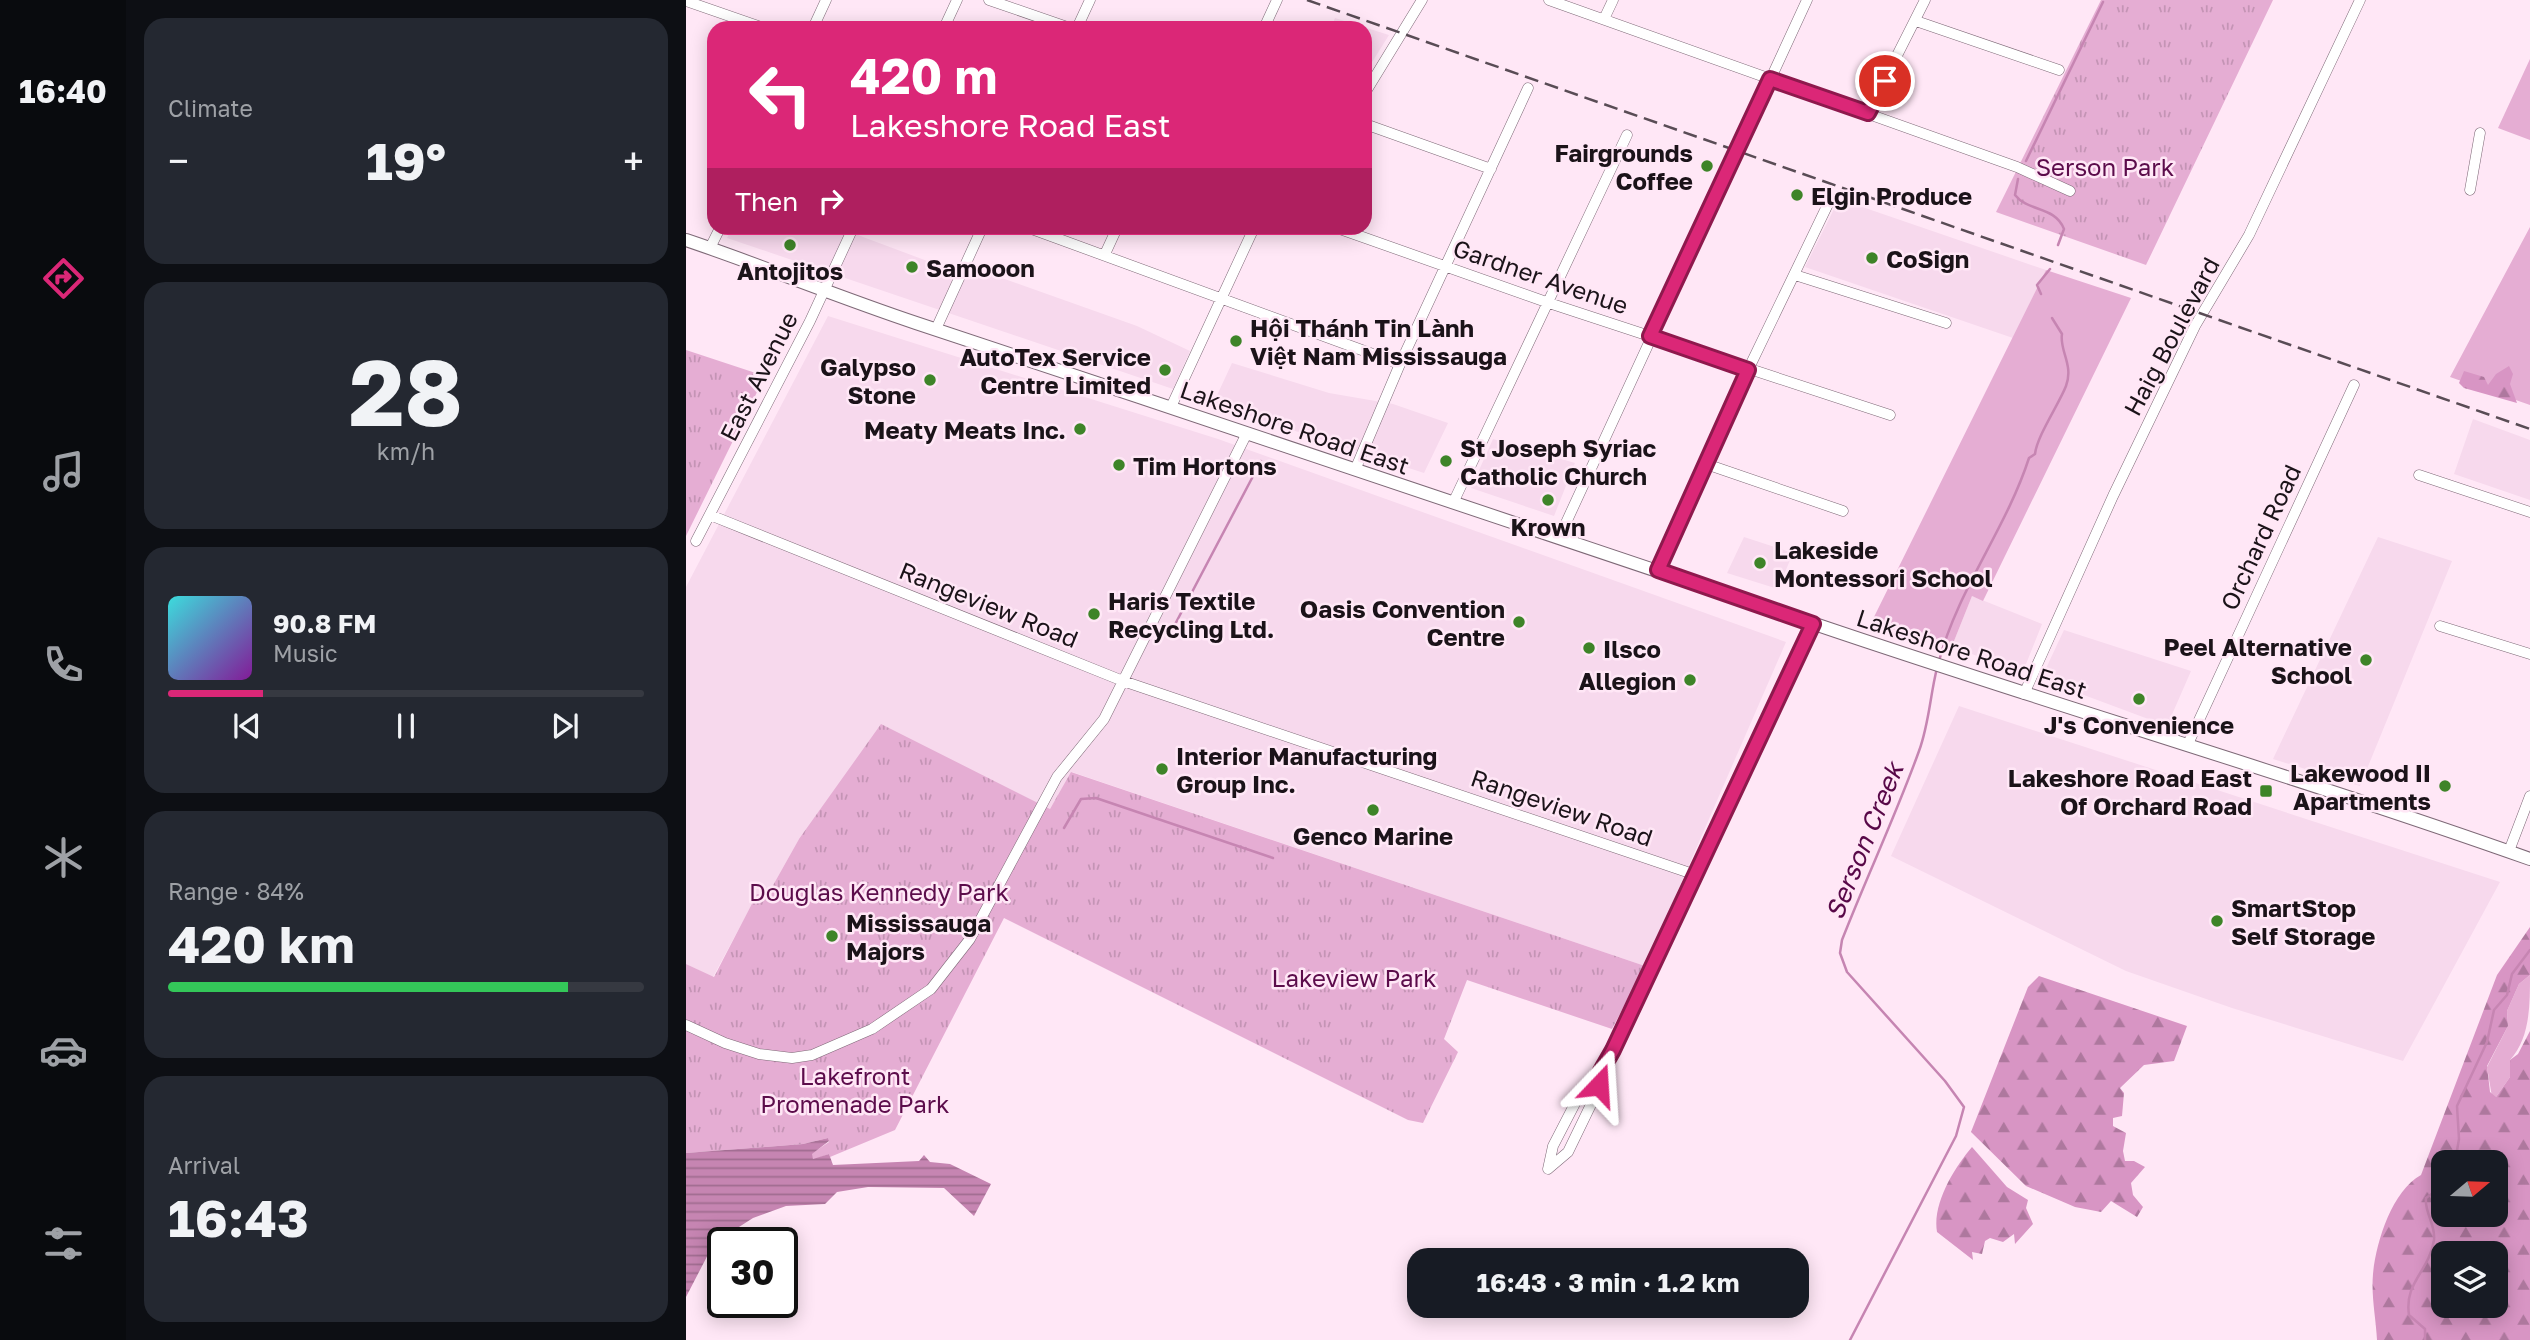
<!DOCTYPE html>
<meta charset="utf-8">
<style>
body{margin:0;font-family:"Golos Text",sans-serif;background:#242831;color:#f1f3f6;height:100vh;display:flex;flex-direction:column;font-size:26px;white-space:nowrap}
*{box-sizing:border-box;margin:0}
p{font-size:23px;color:#9ea1a6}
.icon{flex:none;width:38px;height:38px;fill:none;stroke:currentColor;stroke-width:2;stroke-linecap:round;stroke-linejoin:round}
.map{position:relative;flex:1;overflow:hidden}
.sheet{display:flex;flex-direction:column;gap:18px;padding:18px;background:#0d0f14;width:560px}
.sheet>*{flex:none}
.banner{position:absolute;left:21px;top:21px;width:665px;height:214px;border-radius:21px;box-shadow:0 4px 18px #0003;background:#db2777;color:#fff;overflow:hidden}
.needle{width:46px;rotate:71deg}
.fabs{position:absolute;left:1745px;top:1150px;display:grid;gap:14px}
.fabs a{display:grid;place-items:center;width:77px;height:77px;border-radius:14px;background:#171b24;box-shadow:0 4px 18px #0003;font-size:35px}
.speed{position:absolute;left:21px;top:1227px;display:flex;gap:14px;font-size:35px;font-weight:700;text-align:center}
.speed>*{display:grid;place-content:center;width:91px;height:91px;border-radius:50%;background:#171b24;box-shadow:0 4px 18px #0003;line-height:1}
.speed .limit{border:4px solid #111;border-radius:10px;background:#fff;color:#111}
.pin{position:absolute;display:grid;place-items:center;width:60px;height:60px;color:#fff;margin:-30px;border:4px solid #fff;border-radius:50%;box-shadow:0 2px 7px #0007}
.me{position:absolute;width:77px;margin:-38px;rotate:20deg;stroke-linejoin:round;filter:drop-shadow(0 0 5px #0008)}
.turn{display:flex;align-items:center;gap:24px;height:147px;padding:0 28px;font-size:32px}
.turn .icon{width:91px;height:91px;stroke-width:2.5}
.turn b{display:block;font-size:49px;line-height:60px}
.then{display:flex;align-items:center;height:66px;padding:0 28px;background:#0003;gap:14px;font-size:26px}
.big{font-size:52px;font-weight:700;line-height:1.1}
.sheet .widget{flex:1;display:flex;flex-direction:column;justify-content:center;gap:10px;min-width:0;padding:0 24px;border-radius:21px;background:#242831}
.sheet .dial{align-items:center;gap:0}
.dial b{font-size:91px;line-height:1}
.song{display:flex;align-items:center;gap:21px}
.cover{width:84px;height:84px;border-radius:10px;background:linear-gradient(135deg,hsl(180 70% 55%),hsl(290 70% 35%))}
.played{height:7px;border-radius:4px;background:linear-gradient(90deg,#db2777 20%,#363941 20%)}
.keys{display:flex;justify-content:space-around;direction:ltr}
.heat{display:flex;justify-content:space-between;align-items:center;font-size:38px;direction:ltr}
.charge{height:10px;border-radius:5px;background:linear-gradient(90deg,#34c759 84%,#363941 0)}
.trip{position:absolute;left:721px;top:1248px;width:402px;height:70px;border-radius:21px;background:#171b24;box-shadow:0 4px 18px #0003;font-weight:700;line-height:70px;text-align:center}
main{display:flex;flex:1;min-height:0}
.dock{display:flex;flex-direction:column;width:126px;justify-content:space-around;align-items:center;background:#090b0e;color:#9ea1a6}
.dock .icon{width:49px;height:49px}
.dock .selected{color:#db2777}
.dock b{font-size:32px;color:#f1f3f6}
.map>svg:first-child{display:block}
</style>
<main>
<nav class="dock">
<b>16:40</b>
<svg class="icon selected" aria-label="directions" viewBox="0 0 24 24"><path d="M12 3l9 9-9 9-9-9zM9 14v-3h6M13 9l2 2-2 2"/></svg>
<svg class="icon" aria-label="music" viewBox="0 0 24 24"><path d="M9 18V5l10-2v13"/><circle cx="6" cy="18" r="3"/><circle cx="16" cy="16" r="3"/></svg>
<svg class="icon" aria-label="phone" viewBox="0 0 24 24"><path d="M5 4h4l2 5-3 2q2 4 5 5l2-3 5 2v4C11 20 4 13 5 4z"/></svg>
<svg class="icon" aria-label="climate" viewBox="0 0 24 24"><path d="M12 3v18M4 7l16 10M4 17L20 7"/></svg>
<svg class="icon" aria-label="car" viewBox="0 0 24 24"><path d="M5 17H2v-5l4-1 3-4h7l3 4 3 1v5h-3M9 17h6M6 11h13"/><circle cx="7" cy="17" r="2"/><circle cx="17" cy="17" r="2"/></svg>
<svg class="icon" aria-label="filters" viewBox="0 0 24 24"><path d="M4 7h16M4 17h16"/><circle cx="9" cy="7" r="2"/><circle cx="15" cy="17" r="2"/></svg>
</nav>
<section class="sheet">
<div class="widget"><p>Climate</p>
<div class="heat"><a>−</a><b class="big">19°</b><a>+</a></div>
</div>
<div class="widget dial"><b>28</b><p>km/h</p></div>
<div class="widget">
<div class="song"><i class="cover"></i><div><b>90.8 FM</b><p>Music</p></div></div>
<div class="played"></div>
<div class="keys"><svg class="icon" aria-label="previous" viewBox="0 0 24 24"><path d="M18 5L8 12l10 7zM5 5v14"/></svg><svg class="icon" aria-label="pause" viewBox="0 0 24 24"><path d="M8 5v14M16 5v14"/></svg><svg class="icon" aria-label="next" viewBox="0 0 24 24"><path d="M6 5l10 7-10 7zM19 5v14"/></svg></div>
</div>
<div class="widget"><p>Range · 84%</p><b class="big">420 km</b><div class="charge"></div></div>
<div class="widget"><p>Arrival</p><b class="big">16:43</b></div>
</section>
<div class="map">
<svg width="1844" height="1340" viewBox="0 0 1844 1340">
<defs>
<pattern id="forest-firs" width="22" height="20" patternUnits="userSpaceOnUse" patternTransform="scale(1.75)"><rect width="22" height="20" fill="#d895c4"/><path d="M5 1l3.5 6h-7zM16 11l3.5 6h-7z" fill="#ae789e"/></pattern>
<pattern id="park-tufts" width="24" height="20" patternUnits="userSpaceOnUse" patternTransform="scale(1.75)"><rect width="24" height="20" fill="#e5add3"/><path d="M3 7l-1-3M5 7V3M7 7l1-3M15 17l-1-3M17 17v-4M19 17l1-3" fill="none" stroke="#c494b5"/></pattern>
<pattern id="water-rules" width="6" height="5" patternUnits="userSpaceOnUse" patternTransform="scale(1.75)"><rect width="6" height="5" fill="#c685b2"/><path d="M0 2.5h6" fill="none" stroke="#a06c90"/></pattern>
</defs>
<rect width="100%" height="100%" fill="#ffe7f6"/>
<path fill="#f7d9ed" d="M649,18l54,17 -20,32 -4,-1v-38h-34z
M1153,199l207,71 -33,68 -208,-71z
M46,228h98l25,6 99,37 17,-4 166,59 53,25 -17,38 -446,-151z
M142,316l390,123 568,203 -141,324 -573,-194 -22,37 -20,-9 -231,39 -32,57 -10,-1 -44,82 -27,-13v-377z
M546,363l97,30 64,11 55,19 -24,50 -211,-69z
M1787,419l57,21v60l-76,-26z
M807,439l82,24 -21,53 -83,-28z
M1058,537l49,16 -15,36 -51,-16z
M1692,537l74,24 -92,225 -87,-27z
M1286,596l70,28 -20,50 -70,-28z
M1378,630l127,41 -24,55 -126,-47z
M1273,706l541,176 -97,179 -171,-53 -106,-37 -235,-115z"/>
<path fill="#e5add3" d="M1844,59v81l-32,-12z
M1844,227v178l-80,-28z
M1360,270l85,28 -148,303 -11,-5 -20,50 -81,-23z
M1844,975c0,31 0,63 -20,85v17l-14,20h-4l-5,-30 21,-41 -1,-15 12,-27z"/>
<path fill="url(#forest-firs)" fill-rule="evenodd" d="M1823,366l4,8 -3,10 7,19 -53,-15 -5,-5 5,-12 20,6 4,8 8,-11z
M1844,927v48l-11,9 -12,27 1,15 -21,40 3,26 6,5 14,-20v-17l8,-6 12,-23v309h-153c-1,-21 -6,-44 -4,-66 3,-32 19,-83 48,-99l76,-200zM1757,1162h53v52h-53zM1757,1253h53v53h-53z
M1353,976l148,50 -13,35 -30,4 -24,23 4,5 -2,23 -9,2v8l13,7 -3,18 2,10h9l11,6 -14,16 2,12 10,12 -6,10 -26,-16 -10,11 -26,-5 -49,-21 -55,-54 57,-145z
M1286,1147l35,40 21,13 -2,8 7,16 -18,20 -1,-10 -11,8 -13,-4 -5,3 -3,13 -10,-2 1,8 -36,-28c-5,-29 18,-65 35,-85z"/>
<path fill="url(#park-tufts)" d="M1415,0h172l-127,265 -150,-53z
M0,350l79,26 -79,160z
M195,724l169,85 21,-37 574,194 -33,63 -145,-49 -23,59 14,13 -35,71 -15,-3 -404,-202 -109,212 -65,27 -1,-3 -16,6 -2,-6 18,-12 -1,-4 -25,6 -117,9v-189l28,13 43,-83 10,2 32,-57z"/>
<path fill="url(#water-rules)" d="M142,1138l1,3 -17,13 1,5 16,-5 4,11 86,-4 5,-6 6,7 20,2 41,20 -17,32 -30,-28 -76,-1 -31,5 -12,12 -39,2 -33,12 -39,25 -28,54v-144l117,-9z"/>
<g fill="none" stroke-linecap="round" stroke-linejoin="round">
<path stroke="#c685b2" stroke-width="2.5" d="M1340,161l77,-159
M1332,179l-3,16c13,17 40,11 49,34l-6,16
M1355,294l-4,-9 13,-16
M485,632l90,-171
M1253,661c19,-72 67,-132 90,-203l6,-4c2,-18 24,-50 31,-68 8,-21 -7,-36 -4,-52l-10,-16
M378,828l17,-29 15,-1 177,60
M1769,1162l4,-23 -2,-33 30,-64 7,-32 13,-15 5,-21 18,-24
M1164,1340l106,-204 8,-29 -19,-26 -98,-109 -7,-19 2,-13c25,-64 54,-125 77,-189 10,-27 11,-55 18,-83
M1739,1340v-11l-16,-14c-5,-33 20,-43 25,-75 2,-15 -10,-28 -8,-42l17,-12"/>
<defs>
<path id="minor" d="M303,0l81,28
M863,0l468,167 53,24
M0,1l78,27
M918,19l9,-19
M1230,21l143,49
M127,28l13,-28
M258,28l13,-28
M391,28l13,-28
M578,28l13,-28
M679,93l57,-93
M1182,113l57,-113
M679,124l126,45
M1784,190l10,-57
M343,228l371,136
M651,228l212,75 341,112
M24,248l10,-20
M419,254l12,-26
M1109,275l151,48
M250,329l46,-101
M485,407l83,-179
M1020,464l137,47
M669,470l45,-106 128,-276
M1733,475l111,37
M767,503l174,-368
M24,515l413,166 570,193
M873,538l248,-538
M10,541l114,-220 43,-93
M972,570l90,-200 81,-168
M1754,626l90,28
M1338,694l89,-198 82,-170 54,-91 111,-235
M1502,744l166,-359
M1823,851l21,-55
M0,1025l39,18 34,11 33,4 20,-3 60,-26 59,-40 39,-50 87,-162 47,-58 143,-286
M911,1078l16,-28 200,-426
M862,1169l20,-17 31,-64 -2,-10
M862,1169l5,-23 31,-60 13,-8"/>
<path id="major" d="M0,240c77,26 152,57 230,83 297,98 593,198 890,298 240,82 484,153 724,238"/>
</defs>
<use href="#minor" stroke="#7e6977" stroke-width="11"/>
<use href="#major" stroke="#7e6977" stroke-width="14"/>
<use href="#minor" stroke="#fff" stroke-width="10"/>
<use href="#major" stroke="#fff" stroke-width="12"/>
<path stroke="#594c55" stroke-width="2.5" stroke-dasharray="14 7" stroke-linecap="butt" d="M621,0l1223,429"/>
</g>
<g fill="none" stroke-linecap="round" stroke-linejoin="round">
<defs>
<path id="route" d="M913,1085l-2,-7 16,-28 200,-426 -155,-54 90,-200 -98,-34 120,-257 98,34 17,-32"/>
</defs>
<use href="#route" stroke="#8e194d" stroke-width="18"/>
<use href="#route" stroke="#db2777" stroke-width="12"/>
</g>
<g fill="#3e8428" stroke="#ffe7f6" stroke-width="2.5">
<circle cx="1021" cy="166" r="7"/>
<circle cx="1111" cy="195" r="7"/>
<circle cx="104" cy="245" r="7"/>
<circle cx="1186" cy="258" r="7"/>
<circle cx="226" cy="267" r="7"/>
<circle cx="550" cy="341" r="7"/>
<circle cx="479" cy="370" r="7"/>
<circle cx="244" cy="380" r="7"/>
<circle cx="394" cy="429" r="7"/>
<circle cx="760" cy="461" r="7"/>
<circle cx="433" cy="465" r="7"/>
<circle cx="862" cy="500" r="7"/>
<circle cx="1074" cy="563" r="7"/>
<circle cx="408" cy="614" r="7"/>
<circle cx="833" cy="622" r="7"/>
<circle cx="903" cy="648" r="7"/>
<circle cx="1680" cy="660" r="7"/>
<circle cx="1004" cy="680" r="7"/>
<circle cx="1453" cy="699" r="7"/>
<circle cx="476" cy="769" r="7"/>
<circle cx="1759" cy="786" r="7"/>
<rect x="1573" y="784" width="14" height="14" rx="3.5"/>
<circle cx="687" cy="810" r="7"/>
<circle cx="1531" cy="921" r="7"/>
<circle cx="146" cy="936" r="7"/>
</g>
<g text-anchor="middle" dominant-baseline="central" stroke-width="5" stroke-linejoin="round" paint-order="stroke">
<g font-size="24" font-weight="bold" fill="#1b1319" stroke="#ffe7f6" text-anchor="start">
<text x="1007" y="152" text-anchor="end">Fairgrounds<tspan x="1007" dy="28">Coffee</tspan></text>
<text x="1125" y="195">Elgin Produce</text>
<text x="1200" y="258">CoSign</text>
<text x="240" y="267">Samooon</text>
<text x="104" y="270" text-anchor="middle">Antojitos</text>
<text x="564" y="327">Hội Thánh Tin Lành<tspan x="564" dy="28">Việt Nam Mississauga</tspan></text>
<text x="465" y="356" text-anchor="end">AutoTex Service<tspan x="465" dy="28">Centre Limited</tspan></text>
<text x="230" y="366" text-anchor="end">Galypso<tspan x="230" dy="28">Stone</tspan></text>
<text x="380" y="429" text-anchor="end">Meaty Meats Inc.</text>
<text x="774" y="447">St Joseph Syriac<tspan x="774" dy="28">Catholic Church</tspan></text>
<text x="447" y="465">Tim Hortons</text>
<text x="862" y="526" text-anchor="middle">Krown</text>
<text x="1088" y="549">Lakeside<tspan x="1088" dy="28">Montessori School</tspan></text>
<text x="422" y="600">Haris Textile<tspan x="422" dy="28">Recycling Ltd.</tspan></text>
<text x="819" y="608" text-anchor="end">Oasis Convention<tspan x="819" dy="28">Centre</tspan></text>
<text x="1666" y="646" text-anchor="end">Peel Alternative<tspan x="1666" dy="28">School</tspan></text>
<text x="917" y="648">Ilsco</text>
<text x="990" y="680" text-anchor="end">Allegion</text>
<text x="1453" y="724" text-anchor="middle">J's Convenience</text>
<text x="490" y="755">Interior Manufacturing<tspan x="490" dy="28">Group Inc.</tspan></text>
<text x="1745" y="772" text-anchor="end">Lakewood II<tspan x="1745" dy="28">Apartments</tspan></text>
<text x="1566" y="777" text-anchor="end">Lakeshore Road East<tspan x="1566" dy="28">Of Orchard Road</tspan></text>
<text x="687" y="835" text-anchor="middle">Genco Marine</text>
<text x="1545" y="907">SmartStop<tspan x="1545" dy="28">Self Storage</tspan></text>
<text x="160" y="922">Mississauga<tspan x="160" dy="28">Majors</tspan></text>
</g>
<g font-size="24" fill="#5c0c4b" stroke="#ffe7f6">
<text x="1419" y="166">Serson Park</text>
<text x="193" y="891">Douglas Kennedy Park</text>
<text x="668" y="977">Lakeview Park</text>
<text x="169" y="1075">Lakefront<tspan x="169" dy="28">Promenade Park</tspan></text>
</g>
<g font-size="24" fill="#1b1319" stroke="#ffe7f6">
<text transform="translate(855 276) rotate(19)">Gardner Avenue</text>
<text transform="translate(1485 336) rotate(-62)">Haig Boulevard</text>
<text transform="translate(72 376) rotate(-63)">East Avenue</text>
<text transform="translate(609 427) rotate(19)">Lakeshore Road East</text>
<text transform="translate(1574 537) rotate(-65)">Orchard Road</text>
<text transform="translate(303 604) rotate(22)">Rangeview Road</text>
<text transform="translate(1286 653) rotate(18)">Lakeshore Road East</text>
<text transform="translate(876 807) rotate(19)">Rangeview Road</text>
</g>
<g font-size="26" font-style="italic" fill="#580848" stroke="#ffe7f6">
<text transform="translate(1178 841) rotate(-68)">Serson Creek</text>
</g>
</g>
</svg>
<div class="fabs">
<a><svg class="needle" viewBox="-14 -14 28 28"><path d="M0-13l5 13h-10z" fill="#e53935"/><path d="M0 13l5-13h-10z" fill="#9ea1a6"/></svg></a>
<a><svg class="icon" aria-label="layers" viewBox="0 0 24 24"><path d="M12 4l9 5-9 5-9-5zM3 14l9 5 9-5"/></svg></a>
</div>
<div class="speed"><div class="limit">30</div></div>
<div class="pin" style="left:1199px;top:81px;background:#d93025"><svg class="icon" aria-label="arrive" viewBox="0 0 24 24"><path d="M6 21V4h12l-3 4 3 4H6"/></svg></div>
<svg class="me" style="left:913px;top:1085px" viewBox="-20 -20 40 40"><path d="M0-17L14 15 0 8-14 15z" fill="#db2777" stroke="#fff" stroke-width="4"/></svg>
<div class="trip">16:43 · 3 min · 1.2 km</div>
<div class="banner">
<div class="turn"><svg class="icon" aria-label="left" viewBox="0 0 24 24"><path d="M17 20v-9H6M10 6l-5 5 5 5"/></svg><div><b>420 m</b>Lakeshore Road East</div></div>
<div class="then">Then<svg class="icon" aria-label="right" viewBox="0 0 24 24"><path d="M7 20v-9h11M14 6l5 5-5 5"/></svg></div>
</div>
</div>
</main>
